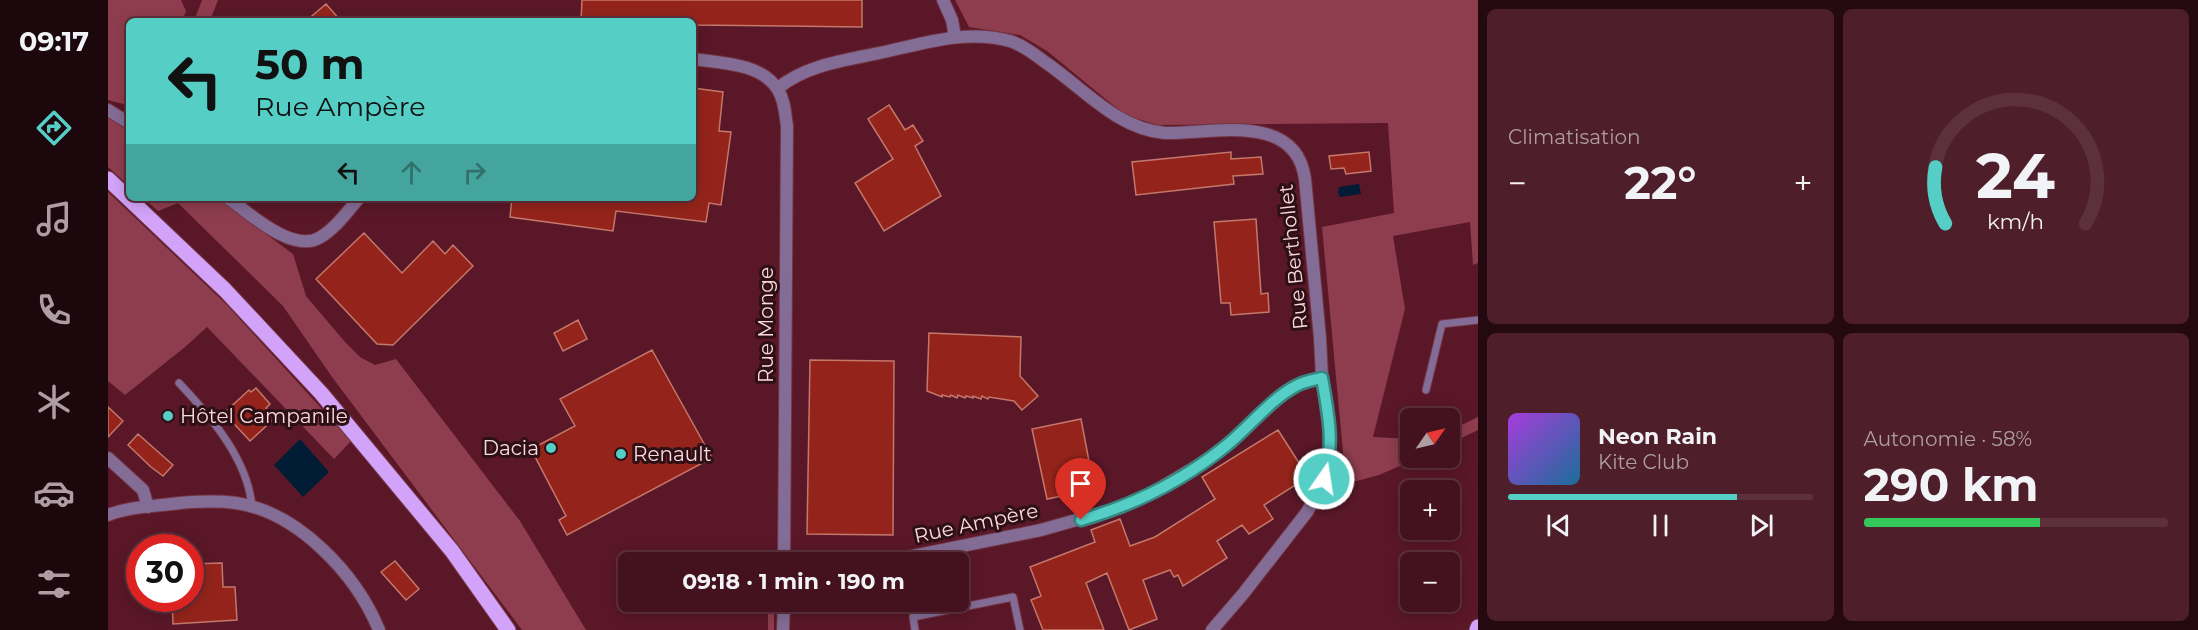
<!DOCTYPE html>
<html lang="fr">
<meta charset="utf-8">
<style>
body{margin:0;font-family:Montserrat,sans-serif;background:#4e1f2b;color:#f1f3f6;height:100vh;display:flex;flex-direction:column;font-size:22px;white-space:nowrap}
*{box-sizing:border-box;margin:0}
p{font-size:20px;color:#af9da4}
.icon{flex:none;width:33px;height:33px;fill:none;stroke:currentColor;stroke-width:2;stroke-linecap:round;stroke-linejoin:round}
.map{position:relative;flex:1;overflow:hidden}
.drawer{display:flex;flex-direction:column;gap:9px;padding:9px;background:#250910;width:720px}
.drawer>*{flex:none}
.top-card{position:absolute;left:18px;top:18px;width:570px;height:183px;border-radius:9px;box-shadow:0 3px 15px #0003,0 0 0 2px #5c313c;background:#55cec6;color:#111;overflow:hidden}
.needle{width:39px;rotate:56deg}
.tools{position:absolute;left:1292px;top:408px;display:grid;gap:12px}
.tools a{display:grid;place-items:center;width:60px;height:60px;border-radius:9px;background:#44111e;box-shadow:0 3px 15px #0003,0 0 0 2px #5c313c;font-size:30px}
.speed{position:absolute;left:18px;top:534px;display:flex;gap:12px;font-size:30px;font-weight:700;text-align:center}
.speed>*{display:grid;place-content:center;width:78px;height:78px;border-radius:50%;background:#44111e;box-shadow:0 3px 15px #0003,0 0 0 2px #5c313c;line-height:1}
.speed .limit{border:9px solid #d22;background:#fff;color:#111}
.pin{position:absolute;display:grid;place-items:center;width:51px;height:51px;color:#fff;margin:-62px -26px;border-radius:50% 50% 50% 0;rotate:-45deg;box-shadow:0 0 6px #0007}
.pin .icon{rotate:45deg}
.me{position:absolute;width:66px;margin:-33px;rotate:13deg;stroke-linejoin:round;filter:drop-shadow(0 0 4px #0008)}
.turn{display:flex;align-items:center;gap:21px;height:126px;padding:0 30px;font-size:27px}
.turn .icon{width:78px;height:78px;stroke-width:2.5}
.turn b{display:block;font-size:42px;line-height:51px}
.lanes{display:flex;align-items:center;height:57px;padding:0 30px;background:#0003;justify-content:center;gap:30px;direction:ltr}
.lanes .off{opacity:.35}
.big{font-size:45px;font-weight:700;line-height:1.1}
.drawer .card{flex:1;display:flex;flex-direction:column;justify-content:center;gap:9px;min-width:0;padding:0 21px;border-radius:9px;background:#4e1f2b}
.drawer .dial{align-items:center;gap:0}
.dial svg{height:156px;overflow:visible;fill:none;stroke:#5c313c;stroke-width:7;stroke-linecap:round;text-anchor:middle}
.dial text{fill:#f1f3f6;stroke:none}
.song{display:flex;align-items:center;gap:18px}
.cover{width:72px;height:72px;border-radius:9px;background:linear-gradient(135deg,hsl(280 70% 55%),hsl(200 70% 35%))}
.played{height:6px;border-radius:3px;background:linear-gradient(90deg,#55cec6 75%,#5c313c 75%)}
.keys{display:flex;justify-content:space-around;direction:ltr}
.heat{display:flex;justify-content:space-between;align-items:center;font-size:33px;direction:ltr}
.charge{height:9px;border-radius:4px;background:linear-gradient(90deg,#34c759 58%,#5c313c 0)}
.drawer .tiles{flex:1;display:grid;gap:9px;grid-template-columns:repeat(2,1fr)}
.trip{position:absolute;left:510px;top:552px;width:351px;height:60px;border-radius:9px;background:#44111e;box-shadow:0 3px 15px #0003,0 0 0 2px #5c313c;font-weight:700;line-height:60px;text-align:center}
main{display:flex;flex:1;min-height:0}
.dock{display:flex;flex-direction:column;width:108px;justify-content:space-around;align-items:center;background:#1b070c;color:#af9da4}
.dock .icon{width:42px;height:42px}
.dock .selected{color:#55cec6}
.dock b{font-size:27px;color:#f1f3f6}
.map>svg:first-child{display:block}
</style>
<main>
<nav class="dock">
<b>09:17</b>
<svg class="icon selected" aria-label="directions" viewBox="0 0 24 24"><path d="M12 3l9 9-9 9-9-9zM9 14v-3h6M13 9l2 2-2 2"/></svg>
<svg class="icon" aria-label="music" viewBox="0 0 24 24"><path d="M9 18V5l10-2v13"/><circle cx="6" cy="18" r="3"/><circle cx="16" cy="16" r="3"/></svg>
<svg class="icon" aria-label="phone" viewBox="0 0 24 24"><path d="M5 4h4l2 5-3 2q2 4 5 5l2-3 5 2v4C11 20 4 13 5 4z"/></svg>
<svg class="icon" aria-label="climate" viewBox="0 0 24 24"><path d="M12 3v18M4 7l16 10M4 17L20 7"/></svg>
<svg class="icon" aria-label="car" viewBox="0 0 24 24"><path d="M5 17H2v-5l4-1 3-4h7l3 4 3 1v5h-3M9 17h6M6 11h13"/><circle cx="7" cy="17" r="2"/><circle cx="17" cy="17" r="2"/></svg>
<svg class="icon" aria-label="filters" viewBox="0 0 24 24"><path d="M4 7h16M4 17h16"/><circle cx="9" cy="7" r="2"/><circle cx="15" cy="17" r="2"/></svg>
</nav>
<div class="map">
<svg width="1370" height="630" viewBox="0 0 1370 630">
<rect width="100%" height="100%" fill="#5a1728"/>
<path fill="#8e3d4e" d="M0,0h73l5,11 -4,10h-53v83l-2,1 -19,-5z
M94,0h16l-8,21h-16z
M847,0h523v263l-5,2 -3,-43 -77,14 12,73 -32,128 37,2v19h8l-39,17 -33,9 -24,-257 72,-14 -6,-90 -231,2 -32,-10 -78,-64 -27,-16 -51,-8z
M0,115l21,15v56l-21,-19z
M0,192l119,113 124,136 -17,18 -127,-132 -22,20 -60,48 -17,-14z
M35,198h75l75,56 13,42 39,46 15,15 15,8 21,-6 124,162 66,109h-64l-190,-253 -49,-71 -105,-103 -20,8z
M1370,417v13l-29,14v-13z
M660,602h6v28h-6z"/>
<path fill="#011c35" d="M1251,184l2,10 -21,3 -2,-4 1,-6z
M192,439l29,33 -26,25 -29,-32z"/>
<path fill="#94241b" stroke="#c4776b" stroke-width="1.5" d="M474,0h280v27l-169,-2v-4h-112z
M218,4l15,17h-35z
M585,88l30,4 -4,39 12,1 -10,73 -12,-2 -3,19 -90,-11 -3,20 -103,-14 2,-19h181z
M781,105l16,25 8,-5 10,16 -8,5 26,50 -57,35 -29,-48 38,-24 -25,-40z
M1123,152v7l30,-2 2,17 -30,2 1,8 -98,11 -4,-33z
M1261,152l2,19 -25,3 -2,-6 -13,1 -2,-13z
M1148,219l5,75 7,-1 1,19 -38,3 -1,-12h-9l-7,-81z
M256,233l38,40 31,-32 12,13 8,-9 20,21 -80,79 -16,-1 -61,-65z
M470,320l9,19 -24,12 -9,-18z
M821,333l92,4 -1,39 18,20 -16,14 -8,-9 -25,-4 -1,2 -6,-3 -1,3 -8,-3v2l-7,-2 -1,2 -7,-3 -1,3 -6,-3 -1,2 -8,-2v2l-15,-6z
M544,350l60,108 -145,77 -8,-15 7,-4 -35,-67 44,-23 -15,-27z
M702,360l84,1 -1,174 -86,-1z
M148,388l14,16 -4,4 9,10 -25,23 -26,-28 25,-23 2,2z
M0,407l15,14 -15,16z
M973,419l11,58h6l2,11 -53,11 -15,-70z
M1170,430l30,47 -44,28 9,14 -24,15 -7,-9 -25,16 10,17 -44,28 -5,-11 -4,2 -4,-7 -27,10 14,39 -28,11 -22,-57 -21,10 18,47h-61l-12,-30 10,-4 -11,-29 65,-25 -4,-12 29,-11 10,27 25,-9 60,-38 -13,-22z
M30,434l35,31 -10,11 -12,-9 -23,-22z
M287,561l24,28 -13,11 -25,-28z
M114,563l1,24h12l2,33 -64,4 -1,-26h18v-34z"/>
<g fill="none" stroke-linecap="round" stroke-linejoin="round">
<defs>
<path id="lane" d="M71,383c32,34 68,75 73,123
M1318,390l16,-66 36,-4
M807,630l-2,-13 100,-20 7,33"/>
<path id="street" d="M835,0l9,20 3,17
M585,59c28,4 69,4 85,31 7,11 7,24 9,36l-3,436
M670,88c30,-24 69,-28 106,-36 41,-9 84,-23 126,-11 13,4 24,13 35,21 38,26 72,67 120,71 46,1 131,-22 140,46l15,159 2,40 8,57 -1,28 -12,31 -10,18 -64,82 -31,36
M0,110l21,13
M120,198c21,15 64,55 91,40 16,-9 28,-26 40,-40
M0,458l35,32 5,17
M0,515c17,-7 36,-8 54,-10 24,-3 50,-5 74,-2 62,9 120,71 143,127
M775,562l158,-32 81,-23 28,-13 52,-31 24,-17 58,-53 12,-8 26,-7
M675,630l1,-28"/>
<path id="primary" d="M0,179l117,111 96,103 131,158 56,79
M1369,630l1,-3"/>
</defs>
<use href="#lane" stroke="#743645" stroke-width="9"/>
<use href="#street" stroke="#743645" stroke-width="14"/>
<use href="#primary" stroke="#743645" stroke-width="17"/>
<use href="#lane" stroke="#836c95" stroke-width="7"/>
<use href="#street" stroke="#836c95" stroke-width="12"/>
<use href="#primary" stroke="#d2a3f8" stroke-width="15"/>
</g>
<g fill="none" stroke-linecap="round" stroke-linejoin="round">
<defs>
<path id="route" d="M973,520c53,-15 103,-40 146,-75 21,-17 45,-47 69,-59 8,-5 17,-6 26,-8 6,34 13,67 2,101"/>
</defs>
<use href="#route" stroke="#378681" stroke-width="15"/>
<use href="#route" stroke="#55cec6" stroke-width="10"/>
</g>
<g fill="#55cec6" stroke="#2d1016" stroke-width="2">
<circle cx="60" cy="416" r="6"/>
<circle cx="443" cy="448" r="6"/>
<circle cx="513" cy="454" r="6"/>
</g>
<g text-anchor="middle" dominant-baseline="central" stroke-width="6" stroke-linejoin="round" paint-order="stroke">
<g font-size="20" fill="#fbd8dc" stroke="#2d1016">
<text transform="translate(1185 257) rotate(-96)">Rue Berthollet</text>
<text transform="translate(658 325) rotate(-90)">Rue Monge</text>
<text transform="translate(868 523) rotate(-12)">Rue Ampère</text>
</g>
<g font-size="20" fill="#fbd8dc" stroke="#2d1016" text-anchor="start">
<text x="72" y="416">Hôtel Campanile</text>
<text x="431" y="448" text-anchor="end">Dacia</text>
<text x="525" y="454">Renault</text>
</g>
</g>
</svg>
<div class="tools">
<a><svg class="needle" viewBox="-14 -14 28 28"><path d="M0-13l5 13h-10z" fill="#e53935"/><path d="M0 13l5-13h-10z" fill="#af9da4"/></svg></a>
<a>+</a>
<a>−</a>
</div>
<div class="speed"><div class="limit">30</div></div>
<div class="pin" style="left:973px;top:520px;background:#d93025"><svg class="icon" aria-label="arrive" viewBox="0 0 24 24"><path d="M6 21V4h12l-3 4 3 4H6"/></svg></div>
<svg class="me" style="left:1216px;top:479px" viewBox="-20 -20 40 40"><circle r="17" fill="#55cec6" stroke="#fff" stroke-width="3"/><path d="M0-11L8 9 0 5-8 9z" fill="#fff"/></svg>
<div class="trip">09:18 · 1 min · 190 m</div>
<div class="top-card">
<div class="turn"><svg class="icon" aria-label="left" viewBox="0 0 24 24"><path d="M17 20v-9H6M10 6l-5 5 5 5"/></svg><div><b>50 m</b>Rue Ampère</div></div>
<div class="lanes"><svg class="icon" aria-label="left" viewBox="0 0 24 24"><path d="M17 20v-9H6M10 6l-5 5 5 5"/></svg><svg class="icon off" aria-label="ahead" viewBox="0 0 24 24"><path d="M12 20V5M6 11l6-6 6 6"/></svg><svg class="icon off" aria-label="right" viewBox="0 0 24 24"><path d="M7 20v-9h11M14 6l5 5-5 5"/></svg></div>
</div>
</div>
<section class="drawer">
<div class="tiles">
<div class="card"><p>Climatisation</p>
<div class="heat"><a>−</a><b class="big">22°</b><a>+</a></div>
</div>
<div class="card dial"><svg viewBox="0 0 100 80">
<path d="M14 69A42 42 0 1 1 86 69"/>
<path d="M14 69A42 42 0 0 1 9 40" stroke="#55cec6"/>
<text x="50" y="56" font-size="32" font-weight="700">24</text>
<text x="50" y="72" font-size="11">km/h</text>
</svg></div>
<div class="card">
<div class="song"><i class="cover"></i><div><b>Neon Rain</b><p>Kite Club</p></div></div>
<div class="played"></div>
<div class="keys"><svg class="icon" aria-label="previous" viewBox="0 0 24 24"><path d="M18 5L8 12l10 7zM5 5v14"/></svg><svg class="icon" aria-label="pause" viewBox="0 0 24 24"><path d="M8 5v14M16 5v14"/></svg><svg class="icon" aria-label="next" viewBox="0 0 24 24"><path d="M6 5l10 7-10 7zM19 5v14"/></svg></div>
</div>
<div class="card"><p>Autonomie · 58%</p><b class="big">290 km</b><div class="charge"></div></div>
</div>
</section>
</main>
